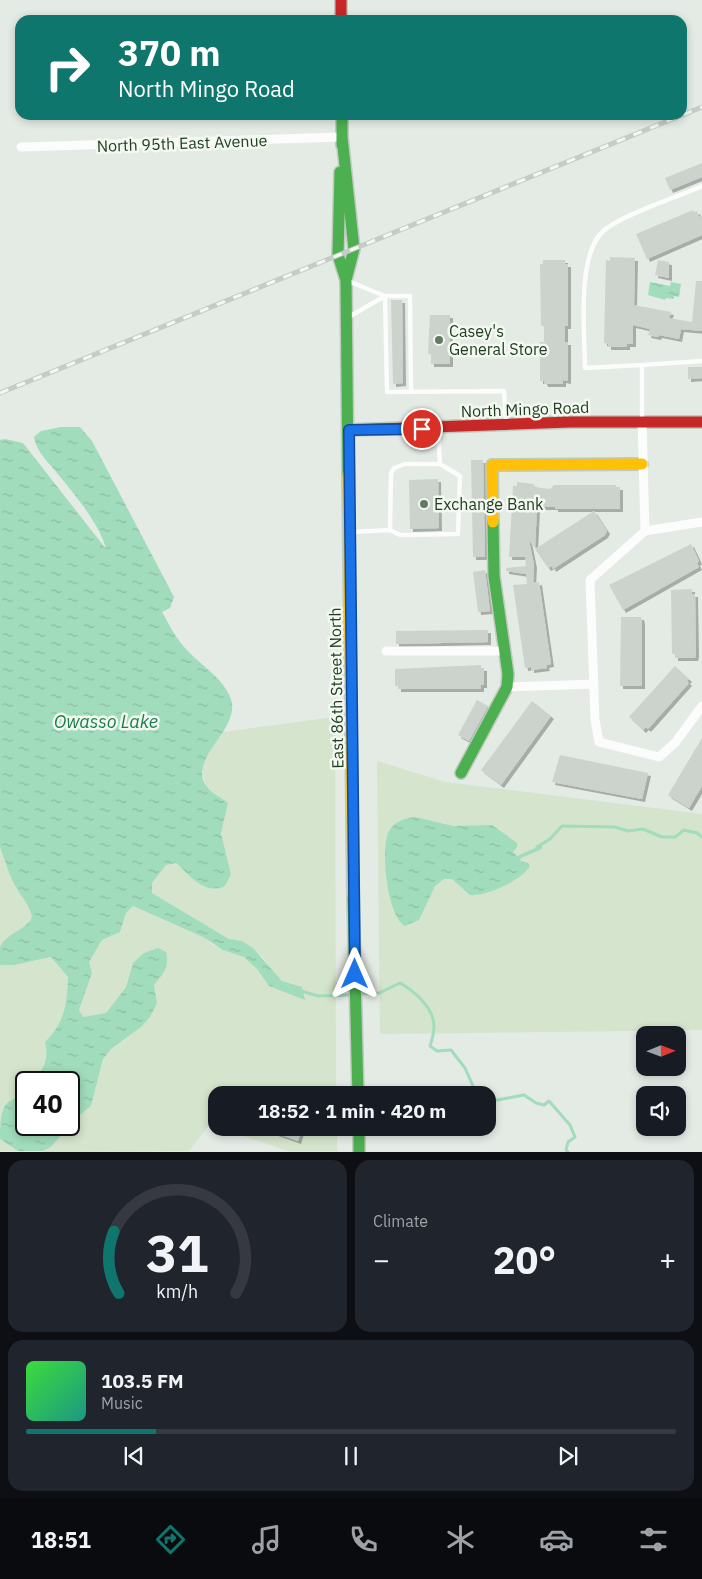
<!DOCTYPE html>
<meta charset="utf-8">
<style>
body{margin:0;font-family:"IBM Plex Sans",sans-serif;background:#20242c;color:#f1f3f6;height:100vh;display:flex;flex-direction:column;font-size:19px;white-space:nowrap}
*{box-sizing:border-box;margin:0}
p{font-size:16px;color:#9ea1a6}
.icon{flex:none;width:28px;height:28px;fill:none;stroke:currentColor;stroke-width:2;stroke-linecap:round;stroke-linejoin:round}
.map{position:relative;height:1152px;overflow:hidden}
.drawer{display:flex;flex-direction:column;gap:8px;padding:8px;background:#0d0f14;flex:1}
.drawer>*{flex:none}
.hud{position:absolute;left:15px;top:15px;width:672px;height:105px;border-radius:15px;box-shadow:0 2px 8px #0003;background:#0f766e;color:#fff;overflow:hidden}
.needle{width:32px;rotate:89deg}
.controls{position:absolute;left:636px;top:1026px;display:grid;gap:10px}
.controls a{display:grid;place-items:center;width:50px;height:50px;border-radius:10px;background:#171b24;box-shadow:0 2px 8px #0003;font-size:25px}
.speed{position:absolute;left:15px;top:1071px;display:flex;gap:10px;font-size:25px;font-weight:700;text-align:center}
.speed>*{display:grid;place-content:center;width:65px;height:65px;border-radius:50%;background:#171b24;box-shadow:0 2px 8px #0003;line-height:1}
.speed .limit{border:2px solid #111;border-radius:8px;background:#fff;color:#111}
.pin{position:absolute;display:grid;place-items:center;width:42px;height:42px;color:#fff;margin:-21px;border:2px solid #fff;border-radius:50%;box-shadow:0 1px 5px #0007}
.me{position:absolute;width:55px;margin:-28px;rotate:0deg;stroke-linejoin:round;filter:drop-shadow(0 0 4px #0008)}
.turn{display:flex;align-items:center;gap:18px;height:105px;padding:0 20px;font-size:22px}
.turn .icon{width:65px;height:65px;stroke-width:2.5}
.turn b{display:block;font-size:35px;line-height:42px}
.big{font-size:38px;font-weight:800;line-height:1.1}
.drawer .tile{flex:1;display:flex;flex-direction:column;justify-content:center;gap:8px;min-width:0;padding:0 18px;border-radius:15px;background:#20242c}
.drawer .dial{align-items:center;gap:0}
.dial svg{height:130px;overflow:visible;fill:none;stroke:#363941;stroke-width:7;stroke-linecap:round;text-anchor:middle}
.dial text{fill:#f1f3f6;stroke:none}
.song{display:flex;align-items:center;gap:15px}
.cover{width:60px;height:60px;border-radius:8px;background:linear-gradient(135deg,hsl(120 70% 55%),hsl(170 70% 35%))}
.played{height:5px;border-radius:2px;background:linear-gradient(90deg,#0f766e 20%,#363941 20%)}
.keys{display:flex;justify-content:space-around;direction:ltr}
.heat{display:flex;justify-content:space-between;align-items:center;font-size:28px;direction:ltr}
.drawer .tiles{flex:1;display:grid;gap:8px;grid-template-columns:1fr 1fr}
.tile:last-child{grid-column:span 2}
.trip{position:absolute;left:208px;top:1086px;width:288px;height:50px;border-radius:15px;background:#171b24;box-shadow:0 2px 8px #0003;font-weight:800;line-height:50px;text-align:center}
.menu{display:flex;height:80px;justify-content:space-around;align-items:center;background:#090b0e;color:#9ea1a6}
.menu .icon{width:35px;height:35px}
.menu .active{color:#0f766e}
.menu b{font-size:22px;color:#f1f3f6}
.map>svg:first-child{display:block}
</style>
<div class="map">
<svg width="702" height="1152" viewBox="0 0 702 1152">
<defs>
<pattern id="water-ripples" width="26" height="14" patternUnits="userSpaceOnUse" patternTransform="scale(1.25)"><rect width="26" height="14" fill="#a1dcbc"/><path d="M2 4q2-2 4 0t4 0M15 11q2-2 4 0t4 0" fill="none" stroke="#8abea1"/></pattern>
<filter id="shadow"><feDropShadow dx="3" dy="3" stdDeviation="0" flood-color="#0004"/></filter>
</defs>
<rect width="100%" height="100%" fill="#e4eae4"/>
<path fill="#d5e4cc" d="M335,717l1,378h-120v31l-6,-2 -21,27 -146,1 8,-5 24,-28 16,-13 12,-47 8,-10 30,-22 16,-24 -3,-18 -21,-22 -7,24 -20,26 -23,4 -4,-7 13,-37 -3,-11 13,-22 18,-8 6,-19 7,-7 70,31 10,8 31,12 13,12 12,17 33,1 -20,-6 -11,-11 -7,-12 -22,-17 -13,-2 -77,-46v-10l14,-18 10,-2c15,13 26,31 48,24l4,-23 -7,-31 3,-13 -18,-34 -4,-17 5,-13 16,-24z
M377,761l68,21 257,32v216l-322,4z
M0,847c5,13 9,30 17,42 6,10 12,15 15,28 -7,14 -24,18 -32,32z
M51,957l17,20c-1,27 -3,45 -23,65 4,18 -1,26 -12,40h-7c0,21 -12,12 -21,23 -5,6 -3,14 -5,20v-160h14z
M220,1128h117v23h-49z
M0,1139l18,12h-18z"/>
<path fill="url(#water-ripples)" d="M650,282l20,4 1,-4 10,2 -2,13 -5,-1v3l-8,-1 -1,2 -17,-5z
M61,427h19l12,14 82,156 -4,11 -8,4c7,12 13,25 23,36 14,16 43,33 47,55 4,30 -45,57 -25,84 4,6 15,11 21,16l-7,30 10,42 -7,12c-22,7 -33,-11 -48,-24l-10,2 -14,18v10l77,46 13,2 11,7 29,33 20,6 3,13 -36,-14 -12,-17 -13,-12 -21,-7 -20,-13 -70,-31 -7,7 -6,19 -18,8 -13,22 3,11 -13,37 4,7 23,-4 20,-26 7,-24 11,-10 14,-5 8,4c4,14 -3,22 -12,33l3,18 -7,14 -9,10 -30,22 -8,10 -12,47 -16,13 -24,28 -8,4h-25l-18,-12c0,-9 0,-28 6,-35 6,-6 14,-6 20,-13v34h43v-43h-36c11,-14 16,-22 12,-40 20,-20 22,-38 23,-65l-17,-20 -37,8h-14c0,-5 0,-12 0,-17 5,-15 26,-17 32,-31 -3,-13 -9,-18 -15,-28 -8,-13 -12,-29 -17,-42v-407l5,-1 18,4 83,106c-5,-23 -33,-57 -49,-76 -9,-11 -21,-22 -23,-36l7,-6z
M415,817l38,9 39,-1 25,18v4l-4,5 4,4 25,-11v4l-21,9 -1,3 8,2 2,3c-8,14 -44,31 -60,29l-18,-16h-8l-9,7 -16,34 -14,6c-18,-9 -25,-78 -16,-95 6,-10 16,-13 26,-14z"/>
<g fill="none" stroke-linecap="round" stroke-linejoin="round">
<path stroke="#a1dcbc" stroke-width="3" d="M537,847l13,-8 12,-13 53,1 13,4 15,-2 19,8h13l9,-7 13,3 5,4
M301,991l17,5 33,-1
M358,994l21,-1 21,-10c14,8 34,25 34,43 0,6 -2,14 -4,20l7,5 14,-1 14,18 12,27
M486,1100l6,1 32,-6 12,8 8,2 5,-4 21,24 5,12 -7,5 -2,8 2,2"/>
</g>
<path fill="#ccd2cc" filter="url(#shadow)" d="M702,163v14l-32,13 -5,-12z
M693,210l1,2 3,-1 2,6 3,-1v19l-55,24 -11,-25z
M610,257l25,1 -1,47 37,7 -2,6 23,4 4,-41h6v50l-21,-2 -2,10 -20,-4 -1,2 -10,-2 2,-6 -17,-4v19h-6v3h-19v-3l-4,-1 2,-83 4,1z
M543,260h22v4h3v62h-3v16h3v39l-5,-1v4h-18l-1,-3h-4v-39h4v-16h-3l-1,-62h3z
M658,260l11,2v16l-14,-3z
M391,300h11l1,83 -10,1z
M430,315h20v49h-19v-10h-3z
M688,367h14v11l-14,1z
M471,460h12l2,97h-12z
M438,479l1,49 -29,1 -1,-49z
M517,482l17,2v3l16,2 4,-4h62v2h4v22h-65v-2h-18l-2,41 -6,-8 5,25 -1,18 6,-1 12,82 -5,1 1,3 -16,2v-3l-6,1 -12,-83 14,-1 -1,-10 -20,-3v-3l20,-2 -1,-9h-16l4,-71h4z
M594,511l13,20 -2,4 -52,34 -1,-3 -4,2 -13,-19z
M691,544l8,17 -2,2 2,4 -76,43 -14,-25z
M485,570l5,41 -12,1 -5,-40z
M692,589v5h3l1,60 -1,4h-20v-4h-3l-1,-64z
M621,617h20l1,5v64h-22z
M488,630v12l-92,2v-13z
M481,665v3h3v17h-3v4h-83v-3h-3v-17z
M675,666l14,13 -2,2 2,2 -41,46 -2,-2 -3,3 -14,-13z
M477,700l11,6 -19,35 -11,-6z
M532,701l19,15 -50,69 -20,-15z
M702,738v48l-13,22 -21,-13z
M560,755l88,18 -6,26 -90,-17z
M261,1128h41l-4,13z"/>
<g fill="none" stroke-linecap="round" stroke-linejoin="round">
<defs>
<path id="fast" d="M342,115v30
M342,137l12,112 -8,31 2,195
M340,172l-2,83 8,25
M461,773l46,-86 1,-13 -14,-98 -1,-54
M353,897l5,198
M359,1128v24"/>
<path id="slow" d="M348,475l5,422
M493,522l-1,-57 150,-1"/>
<path id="jam" d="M341,0v20
M349,430l221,-8h132"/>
</defs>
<use href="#fast" stroke="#c0cabf" stroke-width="14"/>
<use href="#slow" stroke="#c0cabf" stroke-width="14"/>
<use href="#jam" stroke="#c0cabf" stroke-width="14"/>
<path stroke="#fbfcfb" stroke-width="4.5" d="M348,281l37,15h25l1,96
M385,296l2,96 117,-1 2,32
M347,318l38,-22
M642,365l-57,3c0,-34 -10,-119 22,-140 23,-16 68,-30 95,-42
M642,420v-55l60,-4
M438,428l2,36
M405,464h35l20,12 -2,58 -58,1 -10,-5 1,-57 3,-5z
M351,532l39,-2
M234,1093l4,2"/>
<path stroke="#fbfcfb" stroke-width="9" d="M21,147l321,-10
M642,421l3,110
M702,522l-57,9 -55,49 5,140 4,22 60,15 16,-14 27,-37
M386,651h119
M507,687l87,-3"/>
<use href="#fast" stroke="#4caf50" stroke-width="11"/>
<use href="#slow" stroke="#ffc107" stroke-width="11"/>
<use href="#jam" stroke="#c62828" stroke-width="11"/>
<defs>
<path id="rail" d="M0,393l702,-286"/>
</defs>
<use href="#rail" stroke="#c6cbc7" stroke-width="5"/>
<use href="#rail" stroke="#f3f9f1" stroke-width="3" stroke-dasharray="9" stroke-linecap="butt"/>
</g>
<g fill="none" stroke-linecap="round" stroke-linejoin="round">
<defs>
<path id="route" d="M355,974l-6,-544 73,-1"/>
</defs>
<use href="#route" stroke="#114b97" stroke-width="12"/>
<use href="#route" stroke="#1a73e8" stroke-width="9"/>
</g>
<g fill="#657a65" stroke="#f3f9f1" stroke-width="2">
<circle cx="439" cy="340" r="5"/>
<circle cx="424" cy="504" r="5"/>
</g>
<g text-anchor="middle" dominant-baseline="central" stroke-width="5" stroke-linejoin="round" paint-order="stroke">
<g font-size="16" fill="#203e21" stroke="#f3f9f1">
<text transform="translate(182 143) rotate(-2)">North 95th East Avenue</text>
<text transform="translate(525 409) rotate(-2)">North Mingo Road</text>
<text transform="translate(336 688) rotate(-91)">East 86th Street North</text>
</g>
<g font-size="16" fill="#203e21" stroke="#f3f9f1" text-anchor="start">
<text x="449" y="331">Casey's<tspan x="449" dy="18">General Store</tspan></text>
<text x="434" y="504">Exchange Bank</text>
</g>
<g font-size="18" font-style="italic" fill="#157f49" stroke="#f3f9f1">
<text x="106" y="721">Owasso Lake</text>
</g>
</g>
</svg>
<div class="controls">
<a><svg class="needle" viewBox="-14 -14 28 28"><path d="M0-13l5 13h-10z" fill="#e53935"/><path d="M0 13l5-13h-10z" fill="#9ea1a6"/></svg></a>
<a><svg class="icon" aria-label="sound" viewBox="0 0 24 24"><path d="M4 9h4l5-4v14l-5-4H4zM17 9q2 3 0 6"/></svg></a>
</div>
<div class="speed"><div class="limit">40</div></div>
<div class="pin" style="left:422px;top:429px;background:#d93025"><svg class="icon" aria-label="arrive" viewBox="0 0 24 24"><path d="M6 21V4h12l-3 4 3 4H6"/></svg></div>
<svg class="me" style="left:355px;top:974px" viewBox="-20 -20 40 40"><path d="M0-17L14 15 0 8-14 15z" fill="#1a73e8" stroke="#fff" stroke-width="4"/></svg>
<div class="trip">18:52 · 1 min · 420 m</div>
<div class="hud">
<div class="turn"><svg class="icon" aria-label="right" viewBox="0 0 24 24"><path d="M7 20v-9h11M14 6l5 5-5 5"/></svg><div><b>370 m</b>North Mingo Road</div></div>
</div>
</div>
<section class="drawer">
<div class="tiles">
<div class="tile dial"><svg viewBox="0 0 100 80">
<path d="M14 69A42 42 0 1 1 86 69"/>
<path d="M14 69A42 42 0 0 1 11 31" stroke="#0f766e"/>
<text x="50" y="56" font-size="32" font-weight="700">31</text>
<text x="50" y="72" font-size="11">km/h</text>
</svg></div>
<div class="tile"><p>Climate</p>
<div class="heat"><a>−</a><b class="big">20°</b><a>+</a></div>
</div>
<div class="tile">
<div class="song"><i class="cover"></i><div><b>103.5 FM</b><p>Music</p></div></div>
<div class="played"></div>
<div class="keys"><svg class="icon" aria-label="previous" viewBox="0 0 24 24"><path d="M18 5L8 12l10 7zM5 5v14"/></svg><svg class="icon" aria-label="pause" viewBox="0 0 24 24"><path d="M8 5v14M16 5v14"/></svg><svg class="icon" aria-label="next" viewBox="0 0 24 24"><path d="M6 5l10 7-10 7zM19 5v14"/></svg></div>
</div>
</div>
</section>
<nav class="menu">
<b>18:51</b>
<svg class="icon active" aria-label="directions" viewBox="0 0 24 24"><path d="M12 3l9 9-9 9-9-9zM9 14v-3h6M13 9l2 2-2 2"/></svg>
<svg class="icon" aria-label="music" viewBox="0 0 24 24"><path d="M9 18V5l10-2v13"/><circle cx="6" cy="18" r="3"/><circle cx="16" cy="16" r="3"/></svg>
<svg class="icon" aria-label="phone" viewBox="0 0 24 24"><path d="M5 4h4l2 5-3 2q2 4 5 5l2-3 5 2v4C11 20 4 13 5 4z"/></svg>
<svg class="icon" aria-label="climate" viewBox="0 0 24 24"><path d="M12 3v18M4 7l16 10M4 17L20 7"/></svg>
<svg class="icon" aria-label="car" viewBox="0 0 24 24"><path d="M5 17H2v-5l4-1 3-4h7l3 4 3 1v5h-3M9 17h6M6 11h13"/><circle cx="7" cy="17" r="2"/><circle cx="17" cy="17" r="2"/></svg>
<svg class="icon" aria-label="filters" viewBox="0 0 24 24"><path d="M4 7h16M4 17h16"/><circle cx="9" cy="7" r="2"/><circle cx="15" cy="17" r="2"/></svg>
</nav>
